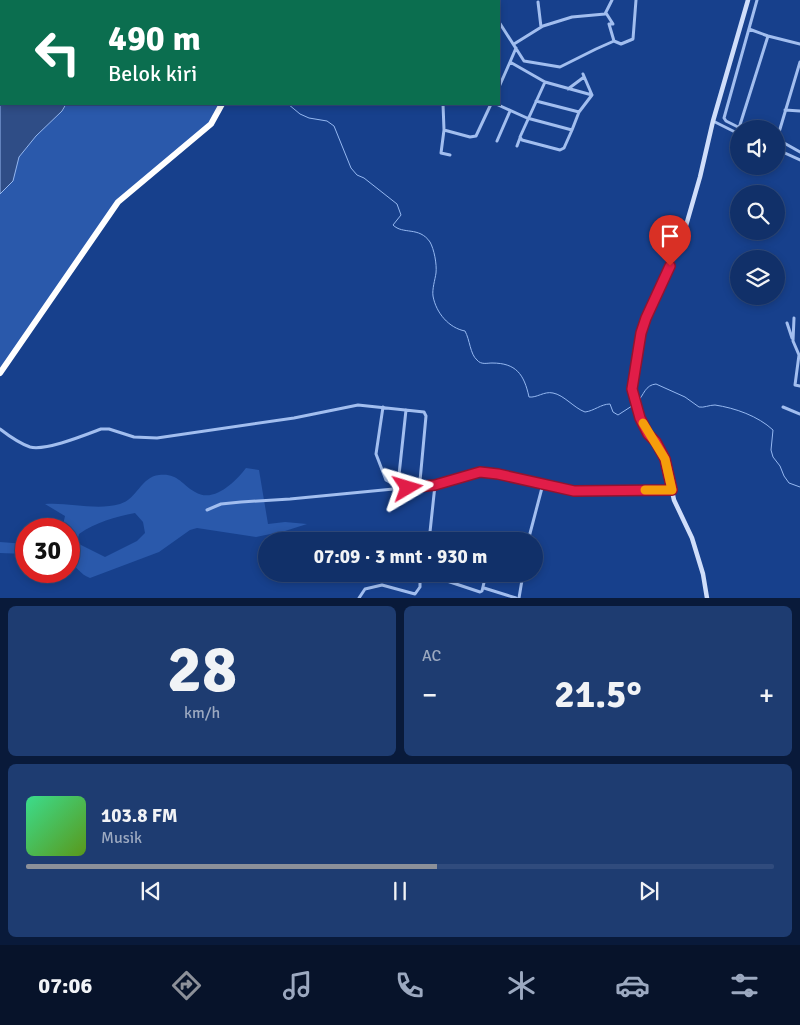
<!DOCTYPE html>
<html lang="id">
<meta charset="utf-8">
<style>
body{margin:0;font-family:Signika,sans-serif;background:#1e3c71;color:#f1f3f6;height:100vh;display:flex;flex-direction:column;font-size:19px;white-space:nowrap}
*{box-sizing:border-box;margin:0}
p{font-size:16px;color:#9ca9c0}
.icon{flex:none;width:28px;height:28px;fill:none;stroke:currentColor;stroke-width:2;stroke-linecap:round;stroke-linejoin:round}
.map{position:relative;height:598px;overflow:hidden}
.side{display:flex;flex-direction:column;gap:8px;padding:8px;background:#091a3a;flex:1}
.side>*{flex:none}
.banner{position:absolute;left:0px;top:0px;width:500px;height:105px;box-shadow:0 2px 8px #0003,0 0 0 1px #304b7d;background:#0b6e4f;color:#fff;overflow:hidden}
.buttons{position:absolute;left:730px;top:120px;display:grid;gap:10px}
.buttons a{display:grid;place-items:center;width:55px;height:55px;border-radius:50%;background:#113069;box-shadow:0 2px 8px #0003,0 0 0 1px #304b7d;font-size:25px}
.speed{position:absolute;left:15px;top:518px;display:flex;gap:10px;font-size:25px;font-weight:700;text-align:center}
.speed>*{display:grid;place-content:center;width:65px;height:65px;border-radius:50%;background:#113069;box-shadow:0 2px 8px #0003,0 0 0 1px #304b7d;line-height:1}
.speed .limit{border:8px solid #d22;background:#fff;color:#111}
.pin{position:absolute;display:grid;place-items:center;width:42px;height:42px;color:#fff;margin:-51px -21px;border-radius:50% 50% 50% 0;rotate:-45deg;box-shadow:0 0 5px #0007}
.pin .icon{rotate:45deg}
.me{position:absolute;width:55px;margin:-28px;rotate:83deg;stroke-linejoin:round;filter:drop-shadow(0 0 4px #0008)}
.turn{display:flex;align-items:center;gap:18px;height:105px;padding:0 25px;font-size:22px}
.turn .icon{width:65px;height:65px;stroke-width:2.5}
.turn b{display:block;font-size:35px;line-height:42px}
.big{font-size:38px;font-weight:800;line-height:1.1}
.side .card{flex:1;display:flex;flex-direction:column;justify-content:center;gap:8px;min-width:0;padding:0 18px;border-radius:8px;background:#1e3c71}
.side .dial{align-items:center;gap:0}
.dial b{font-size:65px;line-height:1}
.song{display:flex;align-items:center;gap:15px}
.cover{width:60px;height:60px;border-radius:8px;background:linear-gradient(135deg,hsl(150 70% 55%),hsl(90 70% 35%))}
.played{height:5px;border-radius:2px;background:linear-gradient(90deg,#8c9099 55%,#304b7d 55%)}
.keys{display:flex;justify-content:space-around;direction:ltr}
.heat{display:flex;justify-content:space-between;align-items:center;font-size:28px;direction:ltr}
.side .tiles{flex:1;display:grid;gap:8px;grid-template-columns:1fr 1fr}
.card:last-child{grid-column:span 2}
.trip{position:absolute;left:258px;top:532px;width:285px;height:50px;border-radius:25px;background:#113069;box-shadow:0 2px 8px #0003,0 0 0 1px #304b7d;font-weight:800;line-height:50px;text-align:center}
.tab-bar{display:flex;height:80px;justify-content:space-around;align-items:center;background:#07132a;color:#9ca9c0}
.tab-bar .icon{width:35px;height:35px}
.tab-bar .selected{color:#8c9099}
.tab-bar b{font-size:22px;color:#f1f3f6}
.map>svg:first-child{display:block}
</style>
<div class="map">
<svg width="800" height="598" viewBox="0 0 800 598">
<rect width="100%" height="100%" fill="#17408c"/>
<path fill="#2a59ab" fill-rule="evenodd" d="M109,0h198l-198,1z
M66,104h154l-8,18 -91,74 -121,174v-176l13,-13 6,-24 17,-21 26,-25z
M246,468l13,2 9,54 17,-2 22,2 -22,7 -29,6 -59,-9 -7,2 -31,22 -69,26c-11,-4 -12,-12 -21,-14v-35h-7l3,-13 -20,-12c24,-2 51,7 75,0 17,-5 21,-27 39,-29 19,-2 22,9 36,17 19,12 41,-11 51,-24zM135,513l8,9 2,11 -8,8 -32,16 -28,-14 2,-9c17,-12 36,-17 56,-21z
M0,542l26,2v10l-26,-1z"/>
<path fill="#2f4d86" stroke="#95b8f1" d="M0,0h109l-108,1v103h65l-4,7 -26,25 -17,21 -6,24 -13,13z"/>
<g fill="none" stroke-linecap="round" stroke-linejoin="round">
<path stroke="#95b8f1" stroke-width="1" d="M190,104h11
M288,104l12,10 9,4 18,3 7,5 17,42 6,7 7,3 33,26 4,11 -8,10c10,10 26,1 37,17 4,7 7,22 6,31 -1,7 -4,16 -3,23 3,17 16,32 32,35 5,9 5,23 12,29 4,5 10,3 15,3 24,0 32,11 37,34 8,1 15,-6 24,-4 11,2 21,15 32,19 9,-1 16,-8 25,-8l3,8 5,3 17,-11
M638,401c6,-6 7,-16 18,-17l29,13 14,10c5,1 10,-2 16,-2 20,3 43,11 58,25l-2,20 2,7 7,9 4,10 5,7 11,4"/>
<path stroke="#a2beef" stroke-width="3" d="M492,1l1,-1
M538,2l3,25
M499,22l25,39 36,6 36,-18 18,-8 -5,-17h4l-7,-11
M749,29l19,7 32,8
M614,41l7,3 12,-5 3,-39
M514,44l29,-18 29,-9 33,-3 7,-14
M510,62l6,-14
M545,82l47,13
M568,89l16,-12
M536,101l43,11 -7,18
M443,104l1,26 -3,23 9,2
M496,104l31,14 45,12 -8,18 -4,2 -38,-10 -2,-3 25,-55 -35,-20 -11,25
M785,110l15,1
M579,112l13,-17 -9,-21
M713,121l26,13
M739,128l29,-92
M742,129l-16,-8 -2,-3 33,-118
M444,130l26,7 6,-1 15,-32
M777,139l23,-77
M777,139l23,13
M497,141l13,-30
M517,146l3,-8
M776,149l24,11
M794,318l-1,23 6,14 -4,30 5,1
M787,323l5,15
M383,407l-7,47 10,26 7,4h5l8,-74
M783,407l17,7
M0,429c9,7 19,14 30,18 16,4 55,-12 71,-18h8l25,8 23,1 137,-20 64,-13 66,7 2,4 -6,65 -5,2 -17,1
M207,510l14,-6 20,-2 49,-3 145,-14 45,-13 18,2 77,17 97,-1
M418,534l8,2 4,-4 5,-47
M528,541l15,-57
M426,574l54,18 2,-1 4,-17
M484,588l32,10
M359,598l6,-9 17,-4 33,9 5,-7v-13
M519,598l4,-24"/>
<path stroke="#d0defa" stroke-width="4.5" d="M707,598l-4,-24 -11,-36 -18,-38 -9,-41 -9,-17 -8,-8 -8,-16 -8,-29v-7l9,-49 5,-15 37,-82 17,-59 13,-56 35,-121"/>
<path stroke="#fff" stroke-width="6" d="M308,1l1,-1
M0,373l118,-171 93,-78 11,-20"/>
</g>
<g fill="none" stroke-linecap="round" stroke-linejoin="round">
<defs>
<path id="route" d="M408,488l27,-3 45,-13 18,2 76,17 98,-1 -7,-31 -9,-17 -8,-8 -8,-16 -8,-29 9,-56 5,-15 24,-52"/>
</defs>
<use href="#route" stroke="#92132f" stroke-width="12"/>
<use href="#route" stroke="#e11d48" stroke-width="9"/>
<path stroke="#f59e0b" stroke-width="9" d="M643,423l22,36 7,31h-27"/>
</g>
</svg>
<div class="buttons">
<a><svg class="icon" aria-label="sound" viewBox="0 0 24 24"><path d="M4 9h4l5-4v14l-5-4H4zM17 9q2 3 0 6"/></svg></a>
<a><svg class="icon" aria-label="search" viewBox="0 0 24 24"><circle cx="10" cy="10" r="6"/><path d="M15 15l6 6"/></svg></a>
<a><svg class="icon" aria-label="layers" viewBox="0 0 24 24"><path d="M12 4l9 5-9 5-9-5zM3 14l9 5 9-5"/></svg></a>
</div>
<div class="speed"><div class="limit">30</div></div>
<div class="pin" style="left:670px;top:266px;background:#d93025"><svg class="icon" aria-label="arrive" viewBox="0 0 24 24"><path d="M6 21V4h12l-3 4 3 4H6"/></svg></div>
<svg class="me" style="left:408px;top:488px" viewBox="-20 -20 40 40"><path d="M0-17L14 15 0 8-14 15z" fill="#e11d48" stroke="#fff" stroke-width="4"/></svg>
<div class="trip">07:09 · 3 mnt · 930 m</div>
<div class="banner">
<div class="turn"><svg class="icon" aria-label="left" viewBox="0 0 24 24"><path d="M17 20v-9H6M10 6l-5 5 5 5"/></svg><div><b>490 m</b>Belok kiri</div></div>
</div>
</div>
<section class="side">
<div class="tiles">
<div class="card dial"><b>28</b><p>km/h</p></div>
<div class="card"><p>AC</p>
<div class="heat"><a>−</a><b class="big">21.5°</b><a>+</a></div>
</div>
<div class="card">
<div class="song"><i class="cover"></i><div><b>103.8 FM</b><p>Musik</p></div></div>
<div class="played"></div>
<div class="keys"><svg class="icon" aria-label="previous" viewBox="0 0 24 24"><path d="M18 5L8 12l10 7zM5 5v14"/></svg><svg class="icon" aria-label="pause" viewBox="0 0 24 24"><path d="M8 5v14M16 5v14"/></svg><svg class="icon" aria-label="next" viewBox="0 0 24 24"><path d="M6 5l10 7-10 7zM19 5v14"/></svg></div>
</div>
</div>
</section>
<nav class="tab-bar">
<b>07:06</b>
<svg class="icon selected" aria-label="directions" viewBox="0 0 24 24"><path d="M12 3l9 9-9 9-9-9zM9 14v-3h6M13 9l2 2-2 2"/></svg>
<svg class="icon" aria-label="music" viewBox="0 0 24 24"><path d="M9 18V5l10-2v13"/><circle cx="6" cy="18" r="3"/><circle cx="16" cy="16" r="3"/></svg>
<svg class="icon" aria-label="phone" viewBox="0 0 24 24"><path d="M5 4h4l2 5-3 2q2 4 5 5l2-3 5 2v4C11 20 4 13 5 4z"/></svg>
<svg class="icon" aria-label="climate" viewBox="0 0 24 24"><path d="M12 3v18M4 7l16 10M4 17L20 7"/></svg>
<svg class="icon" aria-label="car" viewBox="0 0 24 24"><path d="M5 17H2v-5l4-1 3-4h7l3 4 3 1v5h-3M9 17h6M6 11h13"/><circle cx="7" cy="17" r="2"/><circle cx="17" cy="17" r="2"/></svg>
<svg class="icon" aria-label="filters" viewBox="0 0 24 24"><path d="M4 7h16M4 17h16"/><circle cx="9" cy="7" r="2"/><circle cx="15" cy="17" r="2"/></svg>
</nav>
